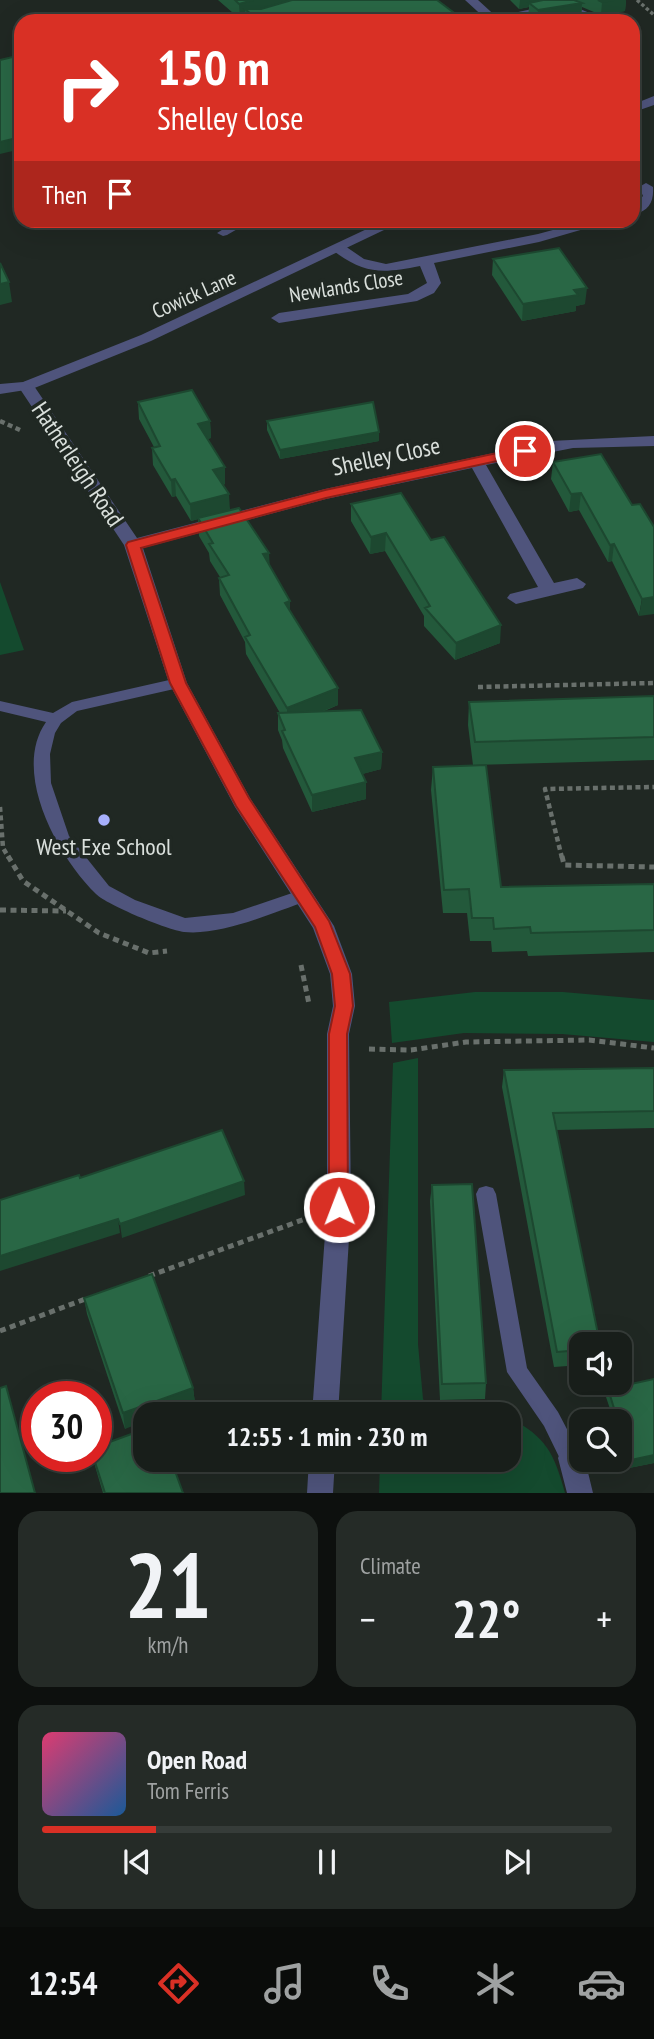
<!DOCTYPE html>
<meta charset="utf-8">
<style>
body{margin:0;font-family:"PT Sans Narrow",sans-serif;background:#252b27;color:#f1f3f6;height:100vh;display:flex;flex-direction:column;font-size:26px;white-space:nowrap}
*{box-sizing:border-box;margin:0}
p{font-size:23px;color:#9fa2a2}
.icon{flex:none;width:38px;height:38px;fill:none;stroke:currentColor;stroke-width:2;stroke-linecap:round;stroke-linejoin:round}
.map{position:relative;height:1493px;overflow:hidden}
.side{display:flex;flex-direction:column;gap:18px;padding:18px;background:#0d100e;flex:1}
.side>*{flex:none}
.banner{position:absolute;left:14px;top:14px;width:626px;height:214px;border-radius:21px;box-shadow:0 7px 28px #0002,0 0 0 2px #363c39;background:#d93025;color:#fff;overflow:hidden}
.fabs{position:absolute;left:569px;top:1332px;display:grid;gap:14px}
.fabs a{display:grid;place-items:center;width:63px;height:63px;border-radius:14px;background:#181e1a;box-shadow:0 7px 28px #0002,0 0 0 2px #363c39;font-size:35px}
.speed{position:absolute;left:21px;top:1381px;display:flex;gap:14px;font-size:35px;font-weight:700;text-align:center}
.speed>*{display:grid;place-content:center;width:91px;height:91px;border-radius:50%;background:#181e1a;box-shadow:0 7px 28px #0002,0 0 0 2px #363c39;line-height:1}
.speed .limit{border:10px solid #d22;background:#fff;color:#111}
.pin{position:absolute;display:grid;place-items:center;width:60px;height:60px;color:#fff;margin:-30px;border:4px solid #fff;border-radius:50%;box-shadow:0 2px 7px #0007}
.me{position:absolute;width:77px;margin:-38px;rotate:359deg;stroke-linejoin:round;filter:drop-shadow(0 0 5px #0008)}
.turn{display:flex;align-items:center;gap:24px;height:147px;padding:0 28px;font-size:32px}
.turn .icon{width:91px;height:91px;stroke-width:2.5}
.turn b{display:block;font-size:49px;line-height:60px}
.then{display:flex;align-items:center;height:66px;padding:0 28px;background:#0003;gap:14px;font-size:26px}
.big{font-size:52px;font-weight:600;line-height:1.1}
.side .tile{flex:1;display:flex;flex-direction:column;justify-content:center;gap:10px;min-width:0;padding:0 24px;border-radius:21px;background:#252b27}
.side .dial{align-items:center;gap:0}
.dial b{font-size:91px;line-height:1}
.song{display:flex;align-items:center;gap:21px}
.cover{width:84px;height:84px;border-radius:10px;background:linear-gradient(135deg,hsl(340 70% 55%),hsl(210 70% 35%))}
.played{height:7px;border-radius:4px;background:linear-gradient(90deg,#d93025 20%,#363c39 20%)}
.keys{display:flex;justify-content:space-around;direction:ltr}
.heat{display:flex;justify-content:space-between;align-items:center;font-size:38px;direction:ltr}
.side .tiles{flex:1;display:grid;gap:18px;grid-template-columns:1fr 1fr}
.tile:last-child{grid-column:span 2}
.trip{position:absolute;left:133px;top:1402px;width:388px;height:70px;border-radius:21px;background:#181e1a;box-shadow:0 7px 28px #0002,0 0 0 2px #363c39;font-weight:600;line-height:70px;text-align:center}
.menu{display:flex;height:112px;justify-content:space-around;align-items:center;background:#0a0c0a;color:#9fa2a2}
.menu .icon{width:49px;height:49px}
.menu .active{color:#d93025}
.menu b{font-size:32px;color:#f1f3f6}
.map>svg:first-child{display:block}
</style>
<div class="map">
<svg width="654" height="1493" viewBox="0 0 654 1493">
<rect width="100%" height="100%" fill="#202823"/>
<path fill="#144a2e" d="M0,582l24,68 -24,5z
M475,992h88l91,8v42l-92,-8 -98,-1 -72,10 -3,-41z
M418,1058v286l5,55 10,13 62,2h-114l12,-351z
M509,1417c38,21 45,36 56,76h-186l1,-33h129z"/>
<g fill="none" stroke-linecap="round" stroke-linejoin="round">
<path stroke="#69706c" stroke-width="3.5" stroke-dasharray="3.5 2.5" stroke-linecap="butt" d="M637,0l17,15"/>
<path stroke="#69706c" stroke-width="4.5" stroke-dasharray="5 3.5" stroke-linecap="butt" d="M0,421l20,9
M478,687l176,-4
M0,807l3,41 6,10
M562,858l-17,-69 109,-2"/>
<path stroke="#69706c" stroke-width="5" stroke-dasharray="6 4.5" stroke-linecap="butt" d="M8,856l15,25 76,52 50,20 18,-2
M562,856l2,9 90,2
M0,910l66,1
M301,965l8,39
M369,1049l42,1 55,-8 123,-2 65,8
M149,1276l156,-57
M0,1331l88,-33"/>
<path fill="#4f547c" fill-rule="evenodd" d="M564,2l44,19h-14l-31,-13 -66,13 -10,-2z
M238,220h15l-26,15 -4,1 -6,-3z
M178,678l5,1 3,4 -3,4 -106,24 -16,12 -6,10 -5,21 1,29 18,53 40,50 26,14 50,18 48,-5 68,-23 6,1 2,5 -2,5c-35,12 -86,35 -123,31 -16,-2 -77,-27 -88,-38 -38,-37 -85,-122 -50,-172l-46,-11v-10l53,12 19,-11z
M486,1186l7,2 3,6 31,174 31,44 23,44 -2,9 -8,3 -8,-3 -19,-39 -37,-54 -31,-178 3,-6z"/>
<path fill="#4f547c" fill-rule="evenodd" d="M465,0h13l23,21h-13z
M646,183l7,4c1,15 -4,24 -19,27v-9l9,-9 -4,-9z
M590,220h25l-76,22 -105,21 7,20 -7,10 -17,8 -138,22 -8,-5 8,-5 129,-19 19,-11 -7,-17c-36,7 -54,9 -85,-14v-6h10l19,13 22,5 152,-30z
M26,381l6,2 105,155 188,-49 225,-48 104,-5v10l-81,2 -87,17 68,118 23,-5 9,6 -3,4 -67,16 -9,-6 3,-4 28,-7 -66,-119 -146,31 -183,49 44,135 63,115 84,128 18,48 3,32 -6,28 2,173 -13,207h-26l15,-207v-173l6,-28 -3,-32 -17,-46 -78,-121 -66,-124 -45,-138 -106,-159z
M571,1445l9,4 1,11h4l8,33h-26l-9,-35 4,-9z
M309,1460h26l-2,33h-26z"/>
<path fill="#4f547c" fill-rule="evenodd" d="M654,96v9l-20,7v-8z
M386,220h19l-254,121 -119,48 -32,5v-10l23,-2 118,-47z"/>
</g>
<path fill="#23593b" d="M218,0h219l28,21h-220v-4l-5,2z
M510,0h116l-1,11 -24,4 -19,-8 -1,11 -17,3h-32l-4,-3 1,-11 -10,2z
M493,259l92,45 -9,2v5l-54,10 -30,-46z
M138,402l72,19 1,17 -4,1 18,28v17l-2,1 7,25 39,43v12l21,47 48,93 -16,7 60,40 -1,17 -19,5 4,8v17l-54,13 -29,-64 -1,-8 -4,-10v-17h2l-34,-59 -1,-12 -25,-47 -1,-17 1,-1 -10,-16 -1,-8 -10,-17 -1,-17 -7,2 -15,-25 -4,1 -19,-32 -1,-17 2,-1 -15,-28z
M267,421l112,11v9l-99,18 -13,-29z
M553,462l79,43 22,22 -15,89 -27,-55 -4,1 -29,-52 -10,2 -18,-33z
M351,504l80,36 69,103 -45,17 -31,-34v-10l-39,-65 -15,3 -19,-33z
M654,696v64l-181,5 -5,-40 1,-23z
M433,767l68,120 153,-3v68l-126,4 -1,-5 -35,1 -1,-11h-21l-3,-28h-24l-12,-123z
M654,1068v60l-98,2 25,214v21l-27,2 -52,-280 2,-17z
M432,1185l54,198 -1,16 -45,1 -10,-199z
M84,1298l109,90 2,15 -30,11h-20l-20,15 -38,-115z
M654,1379v84l-25,5 -9,-30v-17h-6l-8,-24 2,-8z
M92,1456h4l87,37h-80z"/>
<path fill="#1d4830" d="M253,0h52l-53,15 -7,-6v8l-5,2 -1,-15z
M520,0h41l-32,3v4l-10,2z
M614,0h12l-1,11 -24,4 1,-13z
M582,3l-1,15 -17,3h-27l1,-11z
M21,137v12l-21,5v-12z
M9,282l3,20 -12,3v-21z
M587,288l-2,16 -9,2v5l-54,10 1,-17 51,-14z
M210,421l1,17 -12,3 -1,-17z
M379,432v9l-99,18v-9z
M225,467v17l-11,3 -1,-17z
M175,479l1,17 -4,1 -1,-17z
M581,493l-2,17 -10,2 2,-18z
M229,494l1,17 -39,10 -1,-17z
M386,533l-1,18 -15,3 1,-17z
M614,544l-2,17 -4,1 2,-17z
M269,553l1,17 -7,-16z
M654,597v17l-15,2 3,-17z
M290,601v18l-5,-16z
M501,625l-1,18 -45,17 1,-17z
M338,688v17l-51,20v-17z
M382,752l-1,17 -26,7v-18z
M366,782v17l-54,13v-17z
M244,1181l1,14 -123,43 -2,-14z
M118,1219l2,14 -120,38v-15z
M193,1388l2,15 -30,11h-20v7l-20,8 -2,-16z
M654,1455v8l-25,5 2,-8z"/>
<path fill="#296745" stroke="#1d4830" stroke-width="2" d="M235,0h18l-14,4z
M292,0h145l28,21h-206l-14,-12h16z
M543,0h31l8,3 -44,7 -9,-7z
M598,0h16l-12,2z
M21,55v82l-21,5v-82z
M559,248l28,40 -13,2 4,5 -55,9 -30,-45z
M0,263l9,19 -9,2z
M192,390l18,31 -12,3 27,43 -12,3 16,24 -39,10 -15,-25 -4,1 -19,-32 8,-2 -22,-44z
M373,402l6,30 -99,18 -13,-29z
M601,454l31,51 8,-1 14,23v70l-12,2 -28,-55 -4,1 -29,-52 -10,1 -18,-32z
M401,493l30,47 13,-3 57,88 -45,18 -31,-35 5,-2 -44,-73 -15,4 -20,-33z
M239,508l30,45 -6,1 27,47 -5,2 53,85 -51,20 -42,-71 5,-2 -31,-57 10,-3 -20,-31 4,-1 -15,-25z
M654,696v41l-179,5 -6,-40z
M361,710l21,42 -27,6 11,24 -54,13 -30,-64 3,-1 -7,-17z
M486,765l15,122 153,-3v46l-123,3 -1,-6 -36,2 -1,-11h-21l-3,-29 -25,1 -11,-123z
M654,1068v43l-101,2 47,231h-19v6l-24,2 -53,-282z
M222,1130l22,51 -124,43 -2,-5 -118,37v-56l79,-25 1,3z
M472,1184l14,199 -44,1 -10,-199z
M152,1274l41,114 -70,25 -39,-115z
M654,1379v76l-23,5 -11,-36v-3h-2l-10,-32z
M6,1386l29,107h-35v-105z
M145,1429v31h26l12,33h-78l-12,-37h3v-9z"/>
<path fill="#d93025" stroke="#8d1f18" stroke-width="2" d="M525,447l7,4 -2,3 -204,44 -185,50 45,135 63,115 80,123 21,53 3,32 -6,28 1,173 -2,6 -7,3 -7,-3 -3,-6v-173l6,-28 -3,-32 -17,-47 -79,-121 -66,-123 -44,-138 2,-3 197,-52z"/>
<circle fill="#a7b0fc" stroke="#202823" stroke-width="2.5" cx="104" cy="820" r="7"/>
<g text-anchor="middle" dominant-baseline="central" stroke-width="7" stroke-linejoin="round" paint-order="stroke">
<g font-size="21" fill="#dae0dc" stroke="#202823">
<text transform="translate(346 286) rotate(-9)">Newlands Close</text>
<text transform="translate(194 294) rotate(-24)">Cowick Lane</text>
</g>
<g font-size="24" fill="#dae0dc" stroke="#202823">
<text transform="translate(386 456) rotate(-12)">Shelley Close</text>
<text transform="translate(78 464) rotate(56)">Hatherleigh Road</text>
</g>
<g font-size="24" fill="#dae0dc" stroke="#202823">
<text x="104" y="846">West Exe School</text>
</g>
</g>
</svg>
<div class="fabs">
<a><svg class="icon" aria-label="sound" viewBox="0 0 24 24"><path d="M4 9h4l5-4v14l-5-4H4zM17 9q2 3 0 6"/></svg></a>
<a><svg class="icon" aria-label="search" viewBox="0 0 24 24"><circle cx="10" cy="10" r="6"/><path d="M15 15l6 6"/></svg></a>
</div>
<div class="speed"><div class="limit">30</div></div>
<div class="pin" style="left:525px;top:451px;background:#d93025"><svg class="icon" aria-label="arrive" viewBox="0 0 24 24"><path d="M6 21V4h12l-3 4 3 4H6"/></svg></div>
<svg class="me" style="left:339px;top:1207px" viewBox="-20 -20 40 40"><circle r="17" fill="#d93025" stroke="#fff" stroke-width="3"/><path d="M0-11L8 9 0 5-8 9z" fill="#fff"/></svg>
<div class="trip">12:55 · 1 min · 230 m</div>
<div class="banner">
<div class="turn"><svg class="icon" aria-label="right" viewBox="0 0 24 24"><path d="M7 20v-9h11M14 6l5 5-5 5"/></svg><div><b>150 m</b>Shelley Close</div></div>
<div class="then">Then<svg class="icon" aria-label="arrive" viewBox="0 0 24 24"><path d="M6 21V4h12l-3 4 3 4H6"/></svg></div>
</div>
</div>
<section class="side">
<div class="tiles">
<div class="tile dial"><b>21</b><p>km/h</p></div>
<div class="tile"><p>Climate</p>
<div class="heat"><a>−</a><b class="big">22°</b><a>+</a></div>
</div>
<div class="tile">
<div class="song"><i class="cover"></i><div><b>Open Road</b><p>Tom Ferris</p></div></div>
<div class="played"></div>
<div class="keys"><svg class="icon" aria-label="previous" viewBox="0 0 24 24"><path d="M18 5L8 12l10 7zM5 5v14"/></svg><svg class="icon" aria-label="pause" viewBox="0 0 24 24"><path d="M8 5v14M16 5v14"/></svg><svg class="icon" aria-label="next" viewBox="0 0 24 24"><path d="M6 5l10 7-10 7zM19 5v14"/></svg></div>
</div>
</div>
</section>
<nav class="menu">
<b>12:54</b>
<svg class="icon active" aria-label="directions" viewBox="0 0 24 24"><path d="M12 3l9 9-9 9-9-9zM9 14v-3h6M13 9l2 2-2 2"/></svg>
<svg class="icon" aria-label="music" viewBox="0 0 24 24"><path d="M9 18V5l10-2v13"/><circle cx="6" cy="18" r="3"/><circle cx="16" cy="16" r="3"/></svg>
<svg class="icon" aria-label="phone" viewBox="0 0 24 24"><path d="M5 4h4l2 5-3 2q2 4 5 5l2-3 5 2v4C11 20 4 13 5 4z"/></svg>
<svg class="icon" aria-label="climate" viewBox="0 0 24 24"><path d="M12 3v18M4 7l16 10M4 17L20 7"/></svg>
<svg class="icon" aria-label="car" viewBox="0 0 24 24"><path d="M5 17H2v-5l4-1 3-4h7l3 4 3 1v5h-3M9 17h6M6 11h13"/><circle cx="7" cy="17" r="2"/><circle cx="17" cy="17" r="2"/></svg>
</nav>
